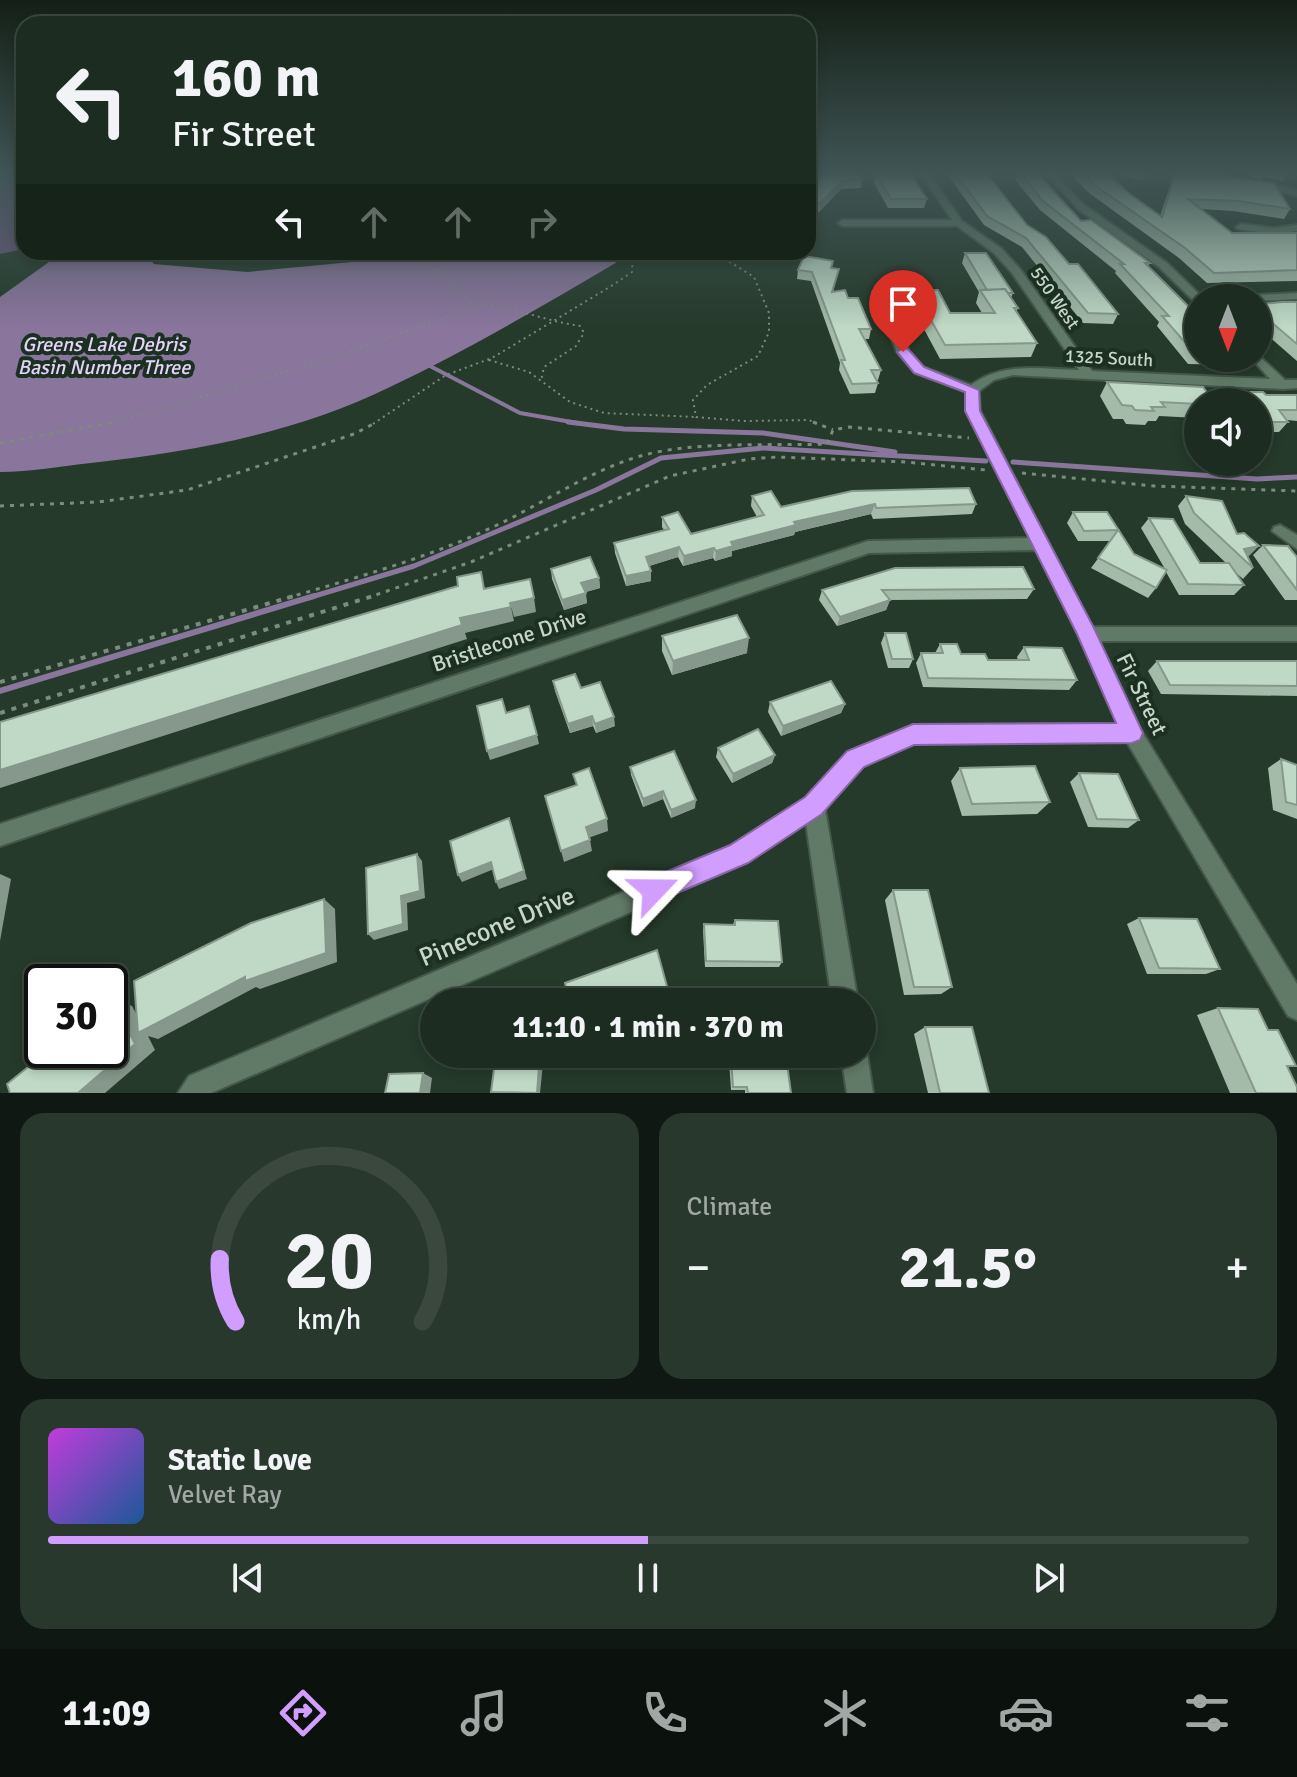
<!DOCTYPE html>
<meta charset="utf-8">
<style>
body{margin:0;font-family:Signika,sans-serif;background:#29382d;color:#f1f3f6;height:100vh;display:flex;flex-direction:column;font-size:30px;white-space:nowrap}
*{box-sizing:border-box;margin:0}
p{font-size:26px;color:#a0a7a5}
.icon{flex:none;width:44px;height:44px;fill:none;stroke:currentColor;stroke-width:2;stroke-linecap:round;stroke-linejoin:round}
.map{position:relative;height:1093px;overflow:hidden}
.side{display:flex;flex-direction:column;gap:20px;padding:20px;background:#0f1812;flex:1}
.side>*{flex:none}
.top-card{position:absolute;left:16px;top:16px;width:800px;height:244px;border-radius:24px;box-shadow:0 4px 12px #0003,0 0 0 2px #3a483e;background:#1c2c20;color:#f1f3f6;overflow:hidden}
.needle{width:52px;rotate:180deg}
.controls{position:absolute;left:1184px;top:284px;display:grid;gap:16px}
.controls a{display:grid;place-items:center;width:88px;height:88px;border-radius:50%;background:#1c2c20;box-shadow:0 4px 12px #0003,0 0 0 2px #3a483e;font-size:40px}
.speed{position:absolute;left:24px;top:964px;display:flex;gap:16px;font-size:40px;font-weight:700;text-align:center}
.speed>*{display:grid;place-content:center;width:104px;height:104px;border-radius:50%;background:#1c2c20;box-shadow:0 4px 12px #0003,0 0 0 2px #3a483e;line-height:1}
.speed .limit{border:4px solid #111;border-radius:12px;background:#fff;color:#111}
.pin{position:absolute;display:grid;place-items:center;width:68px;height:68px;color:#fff;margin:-82px -34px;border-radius:50% 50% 50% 0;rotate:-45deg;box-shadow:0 0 8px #0007}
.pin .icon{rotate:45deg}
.me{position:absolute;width:88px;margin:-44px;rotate:67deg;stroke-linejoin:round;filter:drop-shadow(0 0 6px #0008)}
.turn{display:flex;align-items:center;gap:28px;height:168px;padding:0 24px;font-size:36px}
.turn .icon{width:104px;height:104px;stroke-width:2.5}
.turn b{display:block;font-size:56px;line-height:68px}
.lanes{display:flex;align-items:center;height:76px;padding:0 24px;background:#0003;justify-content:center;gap:40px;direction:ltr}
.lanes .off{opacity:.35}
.big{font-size:60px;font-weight:700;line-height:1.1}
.side .widget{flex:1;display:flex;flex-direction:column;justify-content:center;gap:12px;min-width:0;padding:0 28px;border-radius:24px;background:#29382d}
.side .dial{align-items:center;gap:0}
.dial svg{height:208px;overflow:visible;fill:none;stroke:#3a483e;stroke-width:7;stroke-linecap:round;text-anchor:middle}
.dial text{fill:#f1f3f6;stroke:none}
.song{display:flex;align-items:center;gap:24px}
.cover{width:96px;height:96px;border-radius:12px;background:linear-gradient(135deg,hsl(290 70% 55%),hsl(210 70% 35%))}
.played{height:8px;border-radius:4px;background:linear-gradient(90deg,#d19dfe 50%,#3a483e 50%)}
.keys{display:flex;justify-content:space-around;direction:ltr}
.heat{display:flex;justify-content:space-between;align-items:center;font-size:44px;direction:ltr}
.side .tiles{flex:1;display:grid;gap:20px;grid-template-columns:1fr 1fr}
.widget:last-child{grid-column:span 2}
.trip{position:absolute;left:420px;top:988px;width:456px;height:80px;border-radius:40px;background:#1c2c20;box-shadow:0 4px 12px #0003,0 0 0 2px #3a483e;font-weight:700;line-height:80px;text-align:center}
.dock{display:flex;height:128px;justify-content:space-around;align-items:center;background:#0b120d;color:#a0a7a5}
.dock .icon{width:56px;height:56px}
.dock .on{color:#d19dfe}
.dock b{font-size:36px;color:#f1f3f6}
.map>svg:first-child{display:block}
</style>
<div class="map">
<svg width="1297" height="1093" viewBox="0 0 1297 1093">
<rect width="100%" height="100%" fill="#253a2a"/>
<path fill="#6b577d" d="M0,174h24v75l-24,5z"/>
<path fill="#8a759d" d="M63,252h80l11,12 93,8 200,-19 174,-1 8,3c-78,46 -157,93 -239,132 -94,46 -197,65 -299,76 -30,3 -61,9 -91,9v-175z"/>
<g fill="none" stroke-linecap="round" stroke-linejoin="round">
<path stroke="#8a759d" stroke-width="4" d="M430,366l90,47 63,11"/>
<path stroke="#8a759d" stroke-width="5" d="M568,422l56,7 139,4 132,19
M1013,462l244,17 40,-2
M308,598l106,-32 182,-76 65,-32 102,-10 223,13"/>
<path stroke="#8a759d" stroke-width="6" d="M0,691l314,-95"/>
<defs>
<path id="minor" d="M921,174h8l33,47 40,28 18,20 72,102 178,8 -19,-21h7v-3l27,25h12v8l-14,1 -270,-14 -19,5 -15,11 1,20 112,216h205v14h-198l40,86 158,257v36l-9,-4 -161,-274 -213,1 -52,23 -37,43 33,193h-26l-26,-179 -59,39 -536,231h-33l11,-17 542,-230 76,-47 41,-47 58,-24 7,-3 205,-1 -40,-90 -42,-84 -167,3 -869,293v-22l868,-283 162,-3 -64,-127v-19l-51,-19 -18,-21 -24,-60 5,-3 5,3 26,59 14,16 48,18c33,-24 70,-16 108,-15l-67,-97 -18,-20 -37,-27h-114l-5,-3 5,-3h109z
M1047,174h8l29,31 83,58 36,35h-5v4l-4,-1 -35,-34 -81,-58z
M1259,182l38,8v6l-41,-9v-4z
M1241,224l33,4 23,-3v6l-23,3 -36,-5 -2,-2z
M1297,293v6l-39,2v-3h-6l6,-3z
M1280,525l17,10v14l-25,-18 2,-4z
M862,1044l5,10 6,39h-26l-6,-39h21z"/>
</defs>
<use href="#minor" stroke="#44574a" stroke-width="4"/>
<path stroke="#7b8b7e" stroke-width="2" stroke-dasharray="2 4" stroke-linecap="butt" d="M418,252l56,54
M714,252l40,25 15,36v19l-11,24 -51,29 -14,15 3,17 48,4 65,-1 9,4
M489,360l40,12 41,30 34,11 92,4
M108,424l211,-62 166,-58c33,5 62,17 95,22l4,7 -8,13 -32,21 -3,14
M373,424l73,-49 46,-17 121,-73 19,-13 1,-20"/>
<path stroke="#7b8b7e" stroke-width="3" stroke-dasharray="4 6" stroke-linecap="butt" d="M813,422l20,8
M0,443l115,-21
M1022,473l132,13 143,5
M0,506l98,-4 89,-12 167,-56 23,-12
M287,598c71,-21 141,-40 208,-72 49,-23 97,-57 149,-71 53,-14 127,-9 183,-11l6,-14 16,-3 120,11
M367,598l104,-36 199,-86 79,-17 28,-2 129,5 80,8"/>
<path stroke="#7b8b7e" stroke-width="4" stroke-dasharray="5 7" stroke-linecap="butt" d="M0,682l294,-86
M0,713l373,-117"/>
<use href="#minor" fill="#617967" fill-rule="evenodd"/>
</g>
<path fill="#a4bbaa" d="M808,174l54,5 -1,9 -20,1 -22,23 -11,-2z
M876,174l51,25 -3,9h-36l-14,-25z
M947,174h40l40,51 42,39 49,50 -5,10 -30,-1 -61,-76 -38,-22z
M1018,174h20l43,47 69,42 -2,3 50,50v42h37l-5,7 -42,-1 -31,-38 2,-4 -44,-49 1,-2 -76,-61 -25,-30z
M1070,174h37l23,20 30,22 14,-42h50v2l66,33 -6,10 -51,-8 -32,-2 31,24h65v48l-90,2 -28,-25 -90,-65z
M1120,174h26l-3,6 -23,-5z
M1251,174h36l-4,7 -20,-4 -2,3 -11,-3z
M965,253l48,40 -2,5 7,10 -2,4 21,31 -6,14 -91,2 -30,-56 4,-13 36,23h32l-6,-10 3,-11 -17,-29z
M833,261l-1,7 7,1 -6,22 15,7 23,31 -2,10h-4l16,31 -3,10h-2l2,3 -3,10 -25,1 -11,-24 1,-7 -29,-82 -14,-2 1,-9z
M1297,302v59l-39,-34v-19l3,-4z
M1107,382l91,20v16l-39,-2 -3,5h-8l-3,4 -19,-1 -3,-5h-10l-13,-23z
M1236,392l30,3h31v26l-10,-1 1,2 -9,10h-21v-30h-30z
M852,491l124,13 -4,10 -99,5 -2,-5 -76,18 -1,3 -62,16v5l-17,5 -2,-3 -30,8 -5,-9 -29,9 2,5v10l-25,5 -11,-33 -1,-10 50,-13 -2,-3v-10l29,17 66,-17 -6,-11 1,-10 29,11z
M1186,496l51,38 12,22h-2l6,12 -10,11 -10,-9 11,15 -10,10h-55l-13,-23 -10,16 -8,10 -57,-30 20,-27h-33l-11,-18 6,-11h34l27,42 31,15 -24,-41 8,-10 51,45h26l-41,-39 -7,-18z
M1263,545l34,12v43h-12l-32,-45z
M551,569l48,9 1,10 -15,4 2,11 -23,7 -12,-31z
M1034,589l-7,10 -137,1 -4,10 -49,16 -18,-26 3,-10z
M885,633l28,26 -4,9h-21l-7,-25z
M662,636l85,17 -75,22 -10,-24z
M940,644l21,10 27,6h30l-1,-3 7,-10 53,33 -8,10 -146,-3 -7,-24 5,-10h14z
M1157,661h140v35l-136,-2 -13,-23z
M553,681l28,7 34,38 -19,7 -3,-7 -23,7 -15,-42z
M770,702l75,2 -4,9 -60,23 -13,-24z
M718,748l57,7 -3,8 -40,20 -16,-26z
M1281,759l16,6v54l-24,-9 -5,-42z
M630,767l65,41 -24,10 -8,-19 -20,8 -12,-32z
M960,768l90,34 -13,12 -75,2 -11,-35z
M1079,773l60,47 -11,8 -40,-1 -18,-45z
M893,890l59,97 -11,7 -37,1 -19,-95z
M1139,918l81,51 -14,5h-59l-20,-50z
M735,920l47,42 -3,5h-74l-2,-37 1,-6h29z
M1218,1008l50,22 28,36 -9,1 10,26h-67l-33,-78z
M925,1027l64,66h-61l-14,-59z
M686,1054h36v7l-2,3h-34z
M731,1057l60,36h-46v-3h-14l-2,-29z"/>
<path fill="#86988b" d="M842,181l-1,8 -22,23 1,-9z
M875,504l-4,10 -76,18 -1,3 -62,16v5l-17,5 1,-10 15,-9 63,-20z
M1259,546l-10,10 -8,2 3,-9z
M679,547l-1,10 -32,10v-10z
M714,548l-1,10 -30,8 1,-10z
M651,571v10l-25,5v-10z
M599,578l1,10 -17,5 -2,-10z
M586,593l1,10 -23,7 -2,-10z
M534,598l2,14 -22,5 -4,-14z
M890,600l-4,10 -49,16 3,-9z
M511,607l3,14 -49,12 2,6 -467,149v-18l460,-152z
M749,638l-2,15 -75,22 1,-14z
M845,704l-4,9 -60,23 2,-10z
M592,716l1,10 -23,7 -2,-9z
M614,717l1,9 -19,7 -1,-9z
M537,735l2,9 -49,16 -3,-9z
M775,755l-3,8 -40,20 1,-9z
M663,791v8l-20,8v-8z
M696,800l-1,8 -24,10v-8z
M509,818l18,61 -28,10 -3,-7z
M607,819l1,12 -20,7 -2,-11z
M590,840l2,11 -28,11 -3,-11z
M417,854l5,7 3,37 -18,5 1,27 -34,10 -6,-6 33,-38z
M491,862l3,7 -32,13 -4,-7z
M0,874l11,5 -11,62z
M324,899l11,10 2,53 -77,27 -4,-2 -98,52 -10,-3 7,14 -50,43h-27l34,-95 20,8 13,24 100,-53z
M668,990v8l-12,4h-19z
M540,1054h4l-4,39h-3z
M588,1054h9l1,3 -15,5 -3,-5z
M423,1073l9,5 -2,15h-10z"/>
<path fill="#bfd9c6" stroke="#86988b" stroke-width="2" d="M808,174h49l5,5 -20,2 -22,22 -11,-2 -1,1z
M876,174h35l16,25h-36z
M956,174h31l40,51 19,12 23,27h9l40,50 -30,-1 -62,-75 -39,-22z
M1021,174h17l43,47 10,-1 59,43h-5l53,53v38h-3l-33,-38h7l-49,-52h4l-81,-63z
M1083,174h24l23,20 32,23 13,-43h49v2l50,7 16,26 -51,-8 -51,-2 44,34h65v37l-83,3 -29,-25 -92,-64z
M965,253h21l27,40h-5l-3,-4 -18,1z
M804,256l29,5 -2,7 8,1 -7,23 13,-2 3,8h10l13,31h-12l22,41h-10l7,13 -26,1 -11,-24h4l-33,-88 -14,-2z
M1005,289l13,19h-4l23,35 -92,2 -31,-55h24l12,23h45l-15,-23z
M1282,302h15v42l-39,-33v-3h8l-5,-4z
M1107,382l96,5 11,15h-16v2l-37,-2 4,5h-14l3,4 -19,-1 -3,-4 -10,-1z
M1236,392h27l3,3h31v15h-18l9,12h-26l-4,-5v-15h-13z
M969,488l7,16 -100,4 -1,-4 -81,18 2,3 -65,17 2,4 -17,5 -2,-3 -30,8 -5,-9 -33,10 5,14 -25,5 -12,-33 55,-14 -7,-12 16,-5 13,22 73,-19 -12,-19 19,-5 10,16 71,-16z
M1186,496l36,5 15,33 7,-1 15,13 -15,3 9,19 -59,-55z
M1073,512h34l27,42 33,16 -11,18 -58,-30 20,-28 -34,1z
M1149,518l24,1 27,44h29l15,22 -56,-1z
M1263,545l25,1 9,11v33z
M590,557l9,21 -18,5 5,10 -24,7 -11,-31z
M1023,567l11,22 -152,1 8,10 -50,17 -18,-27 73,-22z
M481,572l3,17 46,-10 4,19 -24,5 1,4 -51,11 2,7 -462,145v-48l458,-136 -1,-9z
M737,615l12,23 -76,23 -11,-25z
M885,633h21l7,26h-21z
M940,644h17l4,10h24l3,6h41l-5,-13 38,1 15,32 -149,-2 -7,-25h22z
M1157,661h140v25l-127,-1z
M575,674l6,14 19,-6 14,35 -19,7 -3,-8 -24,8 -15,-43z
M831,681l14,23 -62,22 -13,-24z
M502,699l4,14 23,-7 8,29 -50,16 -10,-45z
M758,729l17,26 -42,19 -15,-26z
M674,751l22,49 -25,10 -8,-19 -20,8 -13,-32z
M1281,759l16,6v40l-11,-3z
M1035,766l15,36 -78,2 -12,-36z
M589,768l18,51 -21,8 4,13 -29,11 -16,-55 32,-11 -4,-11z
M1079,773l39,1 21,46 -42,-1z
M509,818l15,53 -28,11 -5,-20 -33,13 -8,-34z
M417,854l3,37 -19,5 2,28 -35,10 -2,-66z
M893,890h35l24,97h-38z
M324,899l2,54 -81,28v-4l-107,56 -4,-52 117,-58z
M1139,918l58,1 23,50 -61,-1z
M735,920l43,1 4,41 -76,-1 -2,-37 31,1z
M657,950l11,40 -31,12h-68l-4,-19z
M112,998l23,46 -57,49h-68l-3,-9 42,-34h61v-50z
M1218,1008l40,1 10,21h10l18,36h-9l10,21v6h-41z
M925,1027h47l17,66h-49z
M496,1054h44l-3,39 -46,-1z
M687,1054h35v7l-35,-1z
M786,1056l5,37h-43l-1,-6h-14l-2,-30z
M423,1073l-3,20h-35l4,-19z"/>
<linearGradient id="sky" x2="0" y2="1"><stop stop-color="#142017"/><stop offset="0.53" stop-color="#405555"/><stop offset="1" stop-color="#405555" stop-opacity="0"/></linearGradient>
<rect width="1297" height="327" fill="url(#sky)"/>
<path fill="#d19dfe" stroke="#8866a5" stroke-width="2" d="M903,348l5,1 16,18 55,23 1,21 114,217 49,105 -3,7 -8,3 -218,2 -50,22 -42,47 -74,49 -94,40 -10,-3 -3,-10 3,-9 86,-36 75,-48 42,-46 66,-27 203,-1 -39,-89 -112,-223v-19l-51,-19 -17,-21z"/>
<g text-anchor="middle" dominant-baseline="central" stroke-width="8" stroke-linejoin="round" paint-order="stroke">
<g font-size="18" fill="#c8d5cb" stroke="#1b3021">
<text transform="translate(1055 298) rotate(55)">550 West</text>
<text transform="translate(1109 358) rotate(3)">1325 South</text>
</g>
<g font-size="20" font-style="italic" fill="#e6d3fa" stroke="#1b3021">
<text x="104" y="344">Greens Lake Debris<tspan x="104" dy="23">Basin Number Three</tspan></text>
</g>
<g font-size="22" fill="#c8d5cb" stroke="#1b3021">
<text transform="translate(509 640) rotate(-18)">Bristlecone Drive</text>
<text transform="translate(1142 694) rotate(64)">Fir Street</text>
</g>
<g font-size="26" fill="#c8d5cb" stroke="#1b3021">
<text transform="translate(497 927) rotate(-23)">Pinecone Drive</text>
</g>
</g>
</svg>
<div class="controls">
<a><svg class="needle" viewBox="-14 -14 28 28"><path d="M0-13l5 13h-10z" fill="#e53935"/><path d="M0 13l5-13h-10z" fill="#a0a7a5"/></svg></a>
<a><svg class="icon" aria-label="sound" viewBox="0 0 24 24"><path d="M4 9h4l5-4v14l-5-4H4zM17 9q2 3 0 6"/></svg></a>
</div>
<div class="speed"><div class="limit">30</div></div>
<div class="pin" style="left:903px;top:352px;background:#d93025"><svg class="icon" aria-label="arrive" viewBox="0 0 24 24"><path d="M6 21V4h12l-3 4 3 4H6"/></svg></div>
<svg class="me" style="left:654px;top:890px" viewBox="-20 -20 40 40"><path d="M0-17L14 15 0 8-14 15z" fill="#d19dfe" stroke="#fff" stroke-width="4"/></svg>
<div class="trip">11:10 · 1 min · 370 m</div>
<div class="top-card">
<div class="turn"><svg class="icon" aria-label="left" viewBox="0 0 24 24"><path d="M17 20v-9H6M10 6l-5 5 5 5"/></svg><div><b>160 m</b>Fir Street</div></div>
<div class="lanes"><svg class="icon" aria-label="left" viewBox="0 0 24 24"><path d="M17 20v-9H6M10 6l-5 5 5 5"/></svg><svg class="icon off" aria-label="ahead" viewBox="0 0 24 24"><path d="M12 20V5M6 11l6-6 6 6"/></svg><svg class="icon off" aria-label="ahead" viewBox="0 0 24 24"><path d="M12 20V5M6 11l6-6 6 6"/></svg><svg class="icon off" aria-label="right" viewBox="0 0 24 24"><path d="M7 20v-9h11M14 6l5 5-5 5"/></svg></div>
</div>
</div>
<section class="side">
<div class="tiles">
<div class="widget dial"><svg viewBox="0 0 100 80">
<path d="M14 69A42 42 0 1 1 86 69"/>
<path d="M14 69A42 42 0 0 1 8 45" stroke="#d19dfe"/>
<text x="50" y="56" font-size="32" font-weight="700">20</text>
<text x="50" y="72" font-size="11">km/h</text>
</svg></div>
<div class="widget"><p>Climate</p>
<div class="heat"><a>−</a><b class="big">21.5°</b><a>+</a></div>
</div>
<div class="widget">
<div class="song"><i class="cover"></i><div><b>Static Love</b><p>Velvet Ray</p></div></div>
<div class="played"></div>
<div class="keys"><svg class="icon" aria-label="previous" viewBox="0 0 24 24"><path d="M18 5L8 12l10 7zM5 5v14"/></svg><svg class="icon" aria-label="pause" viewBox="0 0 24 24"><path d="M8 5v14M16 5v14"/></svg><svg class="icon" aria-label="next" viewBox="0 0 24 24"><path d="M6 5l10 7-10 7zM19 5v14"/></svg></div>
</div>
</div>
</section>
<nav class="dock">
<b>11:09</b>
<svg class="icon on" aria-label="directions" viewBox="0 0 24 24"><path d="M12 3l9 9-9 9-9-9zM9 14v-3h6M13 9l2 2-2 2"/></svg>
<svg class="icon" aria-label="music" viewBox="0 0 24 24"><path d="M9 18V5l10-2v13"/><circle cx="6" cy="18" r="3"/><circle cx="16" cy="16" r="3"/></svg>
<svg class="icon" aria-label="phone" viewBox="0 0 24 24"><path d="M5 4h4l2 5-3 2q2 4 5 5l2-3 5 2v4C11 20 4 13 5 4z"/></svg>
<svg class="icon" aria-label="climate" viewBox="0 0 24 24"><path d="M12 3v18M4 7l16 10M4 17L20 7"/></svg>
<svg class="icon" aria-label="car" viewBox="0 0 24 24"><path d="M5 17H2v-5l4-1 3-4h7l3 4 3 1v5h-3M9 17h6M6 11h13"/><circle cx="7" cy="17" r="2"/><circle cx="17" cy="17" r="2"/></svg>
<svg class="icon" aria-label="filters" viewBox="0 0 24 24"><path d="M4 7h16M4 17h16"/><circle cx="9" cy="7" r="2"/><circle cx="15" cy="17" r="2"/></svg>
</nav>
